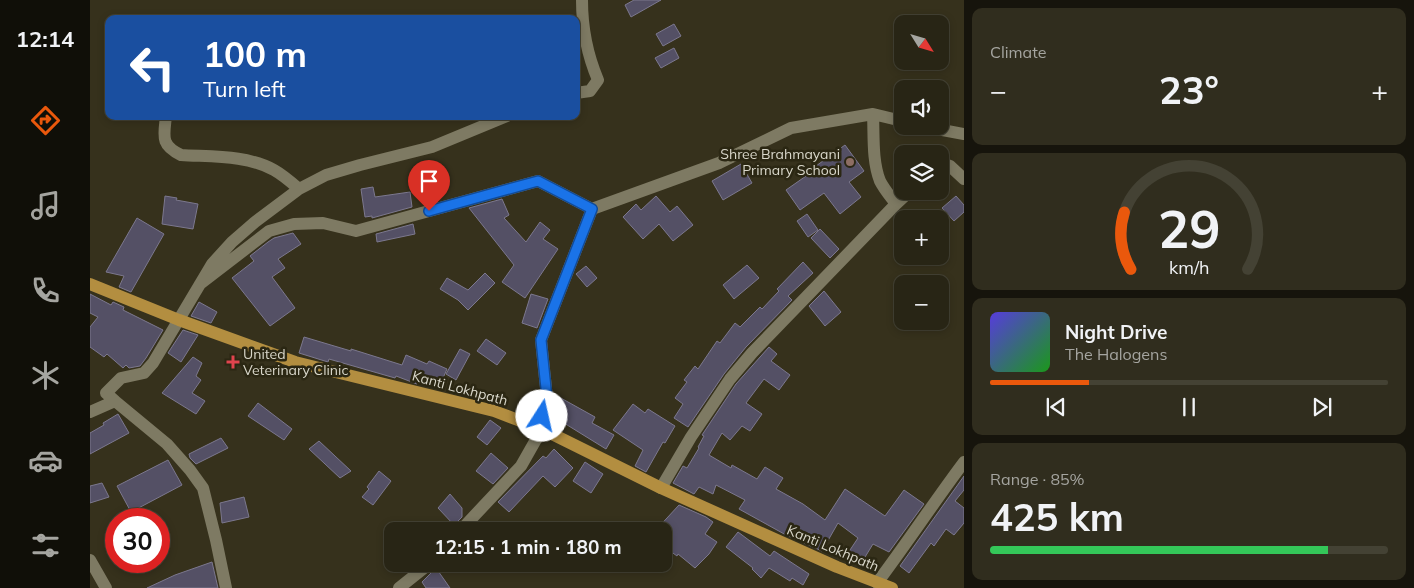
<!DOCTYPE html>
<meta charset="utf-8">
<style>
body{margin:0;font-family:Mulish,sans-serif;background:#302d1e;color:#f1f3f6;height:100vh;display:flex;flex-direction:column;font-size:19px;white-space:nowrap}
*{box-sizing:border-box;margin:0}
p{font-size:16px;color:#a5a5a0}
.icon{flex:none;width:28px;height:28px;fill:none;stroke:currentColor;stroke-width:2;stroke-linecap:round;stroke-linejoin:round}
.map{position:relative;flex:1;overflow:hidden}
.panel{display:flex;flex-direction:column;gap:8px;padding:8px;background:#16140c;width:450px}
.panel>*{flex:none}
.guide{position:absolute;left:15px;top:15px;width:475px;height:105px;border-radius:10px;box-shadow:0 2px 8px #0003,0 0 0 1px #444234;background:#1a4fa0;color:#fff;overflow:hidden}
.needle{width:32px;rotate:127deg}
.controls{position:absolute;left:804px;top:15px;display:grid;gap:10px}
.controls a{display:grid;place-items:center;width:55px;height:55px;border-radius:10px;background:#282515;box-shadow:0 2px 8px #0003,0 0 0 1px #444234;font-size:25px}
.speed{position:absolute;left:15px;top:508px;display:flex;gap:10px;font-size:25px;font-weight:700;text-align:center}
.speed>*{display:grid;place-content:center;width:65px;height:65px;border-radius:50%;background:#282515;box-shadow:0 2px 8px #0003,0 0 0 1px #444234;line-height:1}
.speed .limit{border:8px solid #d22;background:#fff;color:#111}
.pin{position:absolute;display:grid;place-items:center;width:42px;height:42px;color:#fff;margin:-51px -21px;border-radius:50% 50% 50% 0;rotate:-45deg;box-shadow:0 0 5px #0007}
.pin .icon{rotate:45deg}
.me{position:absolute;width:55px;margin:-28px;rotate:10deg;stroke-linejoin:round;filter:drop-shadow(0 0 4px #0008)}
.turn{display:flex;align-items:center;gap:18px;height:105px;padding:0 15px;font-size:22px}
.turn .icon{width:65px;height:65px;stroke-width:2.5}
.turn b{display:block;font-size:35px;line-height:42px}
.big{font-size:38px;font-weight:700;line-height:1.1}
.panel .widget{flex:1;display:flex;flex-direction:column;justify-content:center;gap:8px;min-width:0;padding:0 18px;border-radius:10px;background:#302d1e}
.panel .dial{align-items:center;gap:0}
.dial svg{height:130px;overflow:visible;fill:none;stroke:#444234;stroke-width:7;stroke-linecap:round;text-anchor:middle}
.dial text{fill:#f1f3f6;stroke:none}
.song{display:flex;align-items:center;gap:15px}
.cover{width:60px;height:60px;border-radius:8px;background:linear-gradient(135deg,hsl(250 70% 55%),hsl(120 70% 35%))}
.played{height:5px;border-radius:2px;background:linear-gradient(90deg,#ea580c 25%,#444234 25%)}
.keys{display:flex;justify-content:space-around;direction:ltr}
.heat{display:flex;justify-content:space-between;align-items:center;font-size:28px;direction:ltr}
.charge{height:8px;border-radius:4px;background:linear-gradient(90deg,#34c759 85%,#444234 0)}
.trip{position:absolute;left:294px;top:522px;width:288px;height:50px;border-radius:10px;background:#282515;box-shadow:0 2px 8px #0003,0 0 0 1px #444234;font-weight:700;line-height:50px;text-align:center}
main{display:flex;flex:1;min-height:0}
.tabs{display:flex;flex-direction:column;width:90px;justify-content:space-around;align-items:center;background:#100f08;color:#a5a5a0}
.tabs .icon{width:35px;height:35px}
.tabs .selected{color:#ea580c}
.tabs b{font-size:22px;color:#f1f3f6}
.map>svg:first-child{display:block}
</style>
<main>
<nav class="tabs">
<b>12:14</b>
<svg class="icon selected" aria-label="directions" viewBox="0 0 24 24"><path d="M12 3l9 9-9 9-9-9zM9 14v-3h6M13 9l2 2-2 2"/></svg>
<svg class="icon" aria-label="music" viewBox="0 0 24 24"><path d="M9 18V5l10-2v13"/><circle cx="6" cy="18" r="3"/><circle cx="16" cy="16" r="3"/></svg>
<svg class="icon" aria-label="phone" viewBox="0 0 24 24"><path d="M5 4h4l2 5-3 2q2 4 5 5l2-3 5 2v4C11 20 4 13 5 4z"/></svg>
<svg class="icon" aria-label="climate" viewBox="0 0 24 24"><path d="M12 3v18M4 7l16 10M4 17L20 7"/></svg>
<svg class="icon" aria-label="car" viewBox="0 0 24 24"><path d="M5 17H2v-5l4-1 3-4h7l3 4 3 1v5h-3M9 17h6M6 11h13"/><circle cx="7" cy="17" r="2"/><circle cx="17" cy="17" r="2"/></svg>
<svg class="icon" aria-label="filters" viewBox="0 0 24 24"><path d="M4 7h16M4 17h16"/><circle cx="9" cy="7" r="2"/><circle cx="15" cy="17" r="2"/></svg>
</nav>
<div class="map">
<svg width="874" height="588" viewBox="0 0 874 588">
<rect width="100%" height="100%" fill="#36311c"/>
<path fill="#545065" stroke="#7c788e" d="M544,0h27l-30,17 -6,-12z
M584,24l7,12 -18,10 -7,-12z
M584,48l5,10 -18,10 -6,-10z
M755,145l19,26 -15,11 12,15 -21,17 -16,-21 -24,17 -14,-20 20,-14 -1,-2z
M651,164l11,19 -29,17 -11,-19z
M283,187l2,10 35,-5 2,15 -40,11v-2l-7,1 -4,-28z
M75,196l12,2 -1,2 22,4 -5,25 -31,-5z
M566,196l14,16 7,-6 16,19 -20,16 -14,-17 -16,15 -20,-22 13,-13 5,6z
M866,196l8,9v7l-10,9 -12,-13z
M412,199l7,16 -5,3 22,24 14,-20 10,8 -7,9 15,10 -33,49 -23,-16 12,-17 -45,-57z
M717,214l11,16 -10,7 -11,-16z
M47,218l27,16 -33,58 -12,-5 5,-11 -18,-4z
M323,224l2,10 -38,8 -1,-8z
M730,229l19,20 -9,9 -19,-20z
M203,233l8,11 -23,15 7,9 -13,9 23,31 -25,18 -38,-48 22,-17 -4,-5 18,-14 6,-4z
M713,262l10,11 -25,23 4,4 -46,47 -22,27 -36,53 -14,-9 9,-14 -8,-6 12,-16 -3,-2 11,-14 3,3 19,-28 3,2 15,-20 5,4 20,-20 2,2 17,-18 -2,-2z
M657,265l12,13 -25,21 -11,-14z
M496,266l11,12 -10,9 -11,-13z
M395,273l10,10 -27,27 -10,-10 -18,-11 7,-11 21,12z
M734,291l17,21 -16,14 -16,-20z
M0,294l21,11 2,-3 11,5 -1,3 40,20 -17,28 -6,8 -11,2 -3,-3 -3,3 -16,-14 -3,3 -14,-10v-20l8,-10 -8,-4z
M441,294l17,5 -11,29 -15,-5z
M109,302l18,10 -6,11 -20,-7z
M93,330l15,5 -17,27 -13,-9z
M214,337l47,14v-2l51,16 4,-10 21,9 2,-3 18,8 -7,16 -20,-8 -3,7 -21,-8 -1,2 -66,-19 -1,3 -29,-9z
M396,339l20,14 -9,12 -20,-14z
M679,347l8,7 -6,7 19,14 -11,15 -15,-11 -18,24 16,11 -12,17 -8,-5 -12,14 -8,-7 -13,22 22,13 1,-3 25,14 8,-12 18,11 -7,11 27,15 22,16 20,-31 40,27 19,-26 20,14 -35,48 -16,-8 -11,18 -14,-9 10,-15 -20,-15 -16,28 -36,-16 -47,-26 6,-9 -29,-15 -3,9 -14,-7 -5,7 -21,-11 10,-17 4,2 12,-20 -1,-1 6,-11 -2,-1 34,-51z
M370,349l10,5 -14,26 -10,-6z
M103,357l9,6 -6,13 5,4 -9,13 13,8 -9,13 -34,-21z
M469,397l36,20 -3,6 22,12 -8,14 -55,-34 2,-9z
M168,403l34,26 -8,11 -36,-24z
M543,404l12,9 3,-4 27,17 -10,17 -2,-1 -17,30 -11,-6 8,-16 -30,-20z
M28,414l11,19 -39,21v-21l14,-8 -1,-2z
M400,420l11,8 -14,17 -10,-8z
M131,438l7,10 -32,16 -6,-6 -1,-4z
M229,441l32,30 -11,7 -31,-29z
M464,449l19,19 -18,19 -12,-11 -34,36 -11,-10 45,-46 3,2z
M401,453l17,15 -15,16 -17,-13z
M78,460l14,25 -51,27 -14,-26z
M495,462l18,12 -12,19 -18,-12z
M289,471l12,10 -18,24 -11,-8 7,-8 -2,-2z
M874,476v14l-9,11 9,7v15l-10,12 -8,-6 -12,17 -3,-3 -22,30 -9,-7z
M12,483l7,14 -19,6v-17z
M360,494l12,14v9l-8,8 -16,-17z
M154,497l5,20 -27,6 -2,-20z
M589,505l27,12 7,5 -8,12 12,8 -8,12 -14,14 -17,-14 -1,2 -15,-11v-14h-7z
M648,532l32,24 4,-5 35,23 -6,11 -11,-7 -2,3 -21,-13 -8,10 -9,-9 1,-1 -27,-21z
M122,562l6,26h-71l28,-13z
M346,568l14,20h-24l-4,-6z"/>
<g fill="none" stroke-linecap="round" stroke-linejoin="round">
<path stroke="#7e7a63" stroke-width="12" d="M486,93l14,-2 8,-11c-11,-26 -16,-52 -16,-80
M783,114c1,21 -1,47 7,67 4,8 10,15 16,23
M76,116c-2,20 -6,29 15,39 31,2 66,0 93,15 9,5 17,12 25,19
M831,126l43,8
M850,168l7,-3 3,1 14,13
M502,209l127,-46 72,-35 82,-14 29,7
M110,284l69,-53 25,-7 29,-1 33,8 182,-50 54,28 -51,131 6,58 -5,18 -5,9 -4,1
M25,401l-9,-8 15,-15 23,-5 9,-10 59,-99 20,-22 23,-20 44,-33 27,-14 34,-10 72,-18 75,-31
M0,412l25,-11 52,43 23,26 13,18 13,52 10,48
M571,488l30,-51 39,-58 22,-26 144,-149 14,-13
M370,531l61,-65 21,-37
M0,560l16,28
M787,583c30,-40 57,-81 87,-121
M309,588l30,-24"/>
<path stroke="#b38e40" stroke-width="12" d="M0,284l89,36 116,42 199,49 48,18 119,59 176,79 55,21"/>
</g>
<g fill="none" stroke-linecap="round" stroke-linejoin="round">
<defs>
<path id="route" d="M339,211l109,-30 54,28 -51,131 6,58 -5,18"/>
</defs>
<use href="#route" stroke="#114b97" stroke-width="12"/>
<use href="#route" stroke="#1a73e8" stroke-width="9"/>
</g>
<circle fill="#8d6e63" stroke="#2b2713" stroke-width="2" cx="760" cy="162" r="5"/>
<path fill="#e0444e" stroke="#2b2713" stroke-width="2" d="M140.5 354.5h5v5h5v5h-5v5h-5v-5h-5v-5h5z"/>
<g text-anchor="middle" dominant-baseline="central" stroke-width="5" stroke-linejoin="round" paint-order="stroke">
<g font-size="14" fill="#d9d7ca" stroke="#2b2713" text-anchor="end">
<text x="750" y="154">Shree Brahmayani<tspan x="750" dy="16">Primary School</tspan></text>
<text x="153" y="354" text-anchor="start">United<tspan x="153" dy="16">Veterinary Clinic</tspan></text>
</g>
<g font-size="14" fill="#d9d7ca" stroke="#2b2713">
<text transform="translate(370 388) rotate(15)">Kanti Lokhpath</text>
<text transform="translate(743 548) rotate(23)">Kanti Lokhpath</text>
</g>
</g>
</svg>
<div class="controls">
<a><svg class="needle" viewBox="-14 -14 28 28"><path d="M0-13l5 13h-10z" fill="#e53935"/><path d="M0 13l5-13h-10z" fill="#a5a5a0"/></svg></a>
<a><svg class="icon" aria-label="sound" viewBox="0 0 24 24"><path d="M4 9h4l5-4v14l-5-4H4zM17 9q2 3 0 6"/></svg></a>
<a><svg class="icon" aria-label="layers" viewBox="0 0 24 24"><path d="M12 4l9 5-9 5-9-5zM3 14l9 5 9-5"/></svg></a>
<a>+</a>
<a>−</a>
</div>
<div class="speed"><div class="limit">30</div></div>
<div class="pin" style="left:339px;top:211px;background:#d93025"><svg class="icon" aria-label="arrive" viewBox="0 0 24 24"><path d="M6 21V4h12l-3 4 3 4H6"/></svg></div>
<svg class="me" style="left:452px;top:416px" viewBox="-20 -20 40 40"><circle r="19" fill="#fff"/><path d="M0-13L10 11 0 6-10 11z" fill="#1a73e8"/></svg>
<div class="trip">12:15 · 1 min · 180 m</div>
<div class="guide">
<div class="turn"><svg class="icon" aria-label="left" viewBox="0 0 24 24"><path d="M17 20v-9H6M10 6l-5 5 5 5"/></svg><div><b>100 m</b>Turn left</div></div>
</div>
</div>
<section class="panel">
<div class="widget"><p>Climate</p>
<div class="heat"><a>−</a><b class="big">23°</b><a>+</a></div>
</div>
<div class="widget dial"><svg viewBox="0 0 100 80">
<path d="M14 69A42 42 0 1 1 86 69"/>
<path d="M14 69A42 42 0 0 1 10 34" stroke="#ea580c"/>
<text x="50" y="56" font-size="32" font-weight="700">29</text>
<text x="50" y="72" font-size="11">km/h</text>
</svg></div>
<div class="widget">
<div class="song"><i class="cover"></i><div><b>Night Drive</b><p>The Halogens</p></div></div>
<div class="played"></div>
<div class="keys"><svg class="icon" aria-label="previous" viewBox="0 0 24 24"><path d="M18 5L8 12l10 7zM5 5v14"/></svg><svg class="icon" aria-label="pause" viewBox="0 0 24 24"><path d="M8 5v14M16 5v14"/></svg><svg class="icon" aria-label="next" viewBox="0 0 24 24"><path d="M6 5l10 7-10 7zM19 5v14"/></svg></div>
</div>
<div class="widget"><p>Range · 85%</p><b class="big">425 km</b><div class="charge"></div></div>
</section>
</main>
